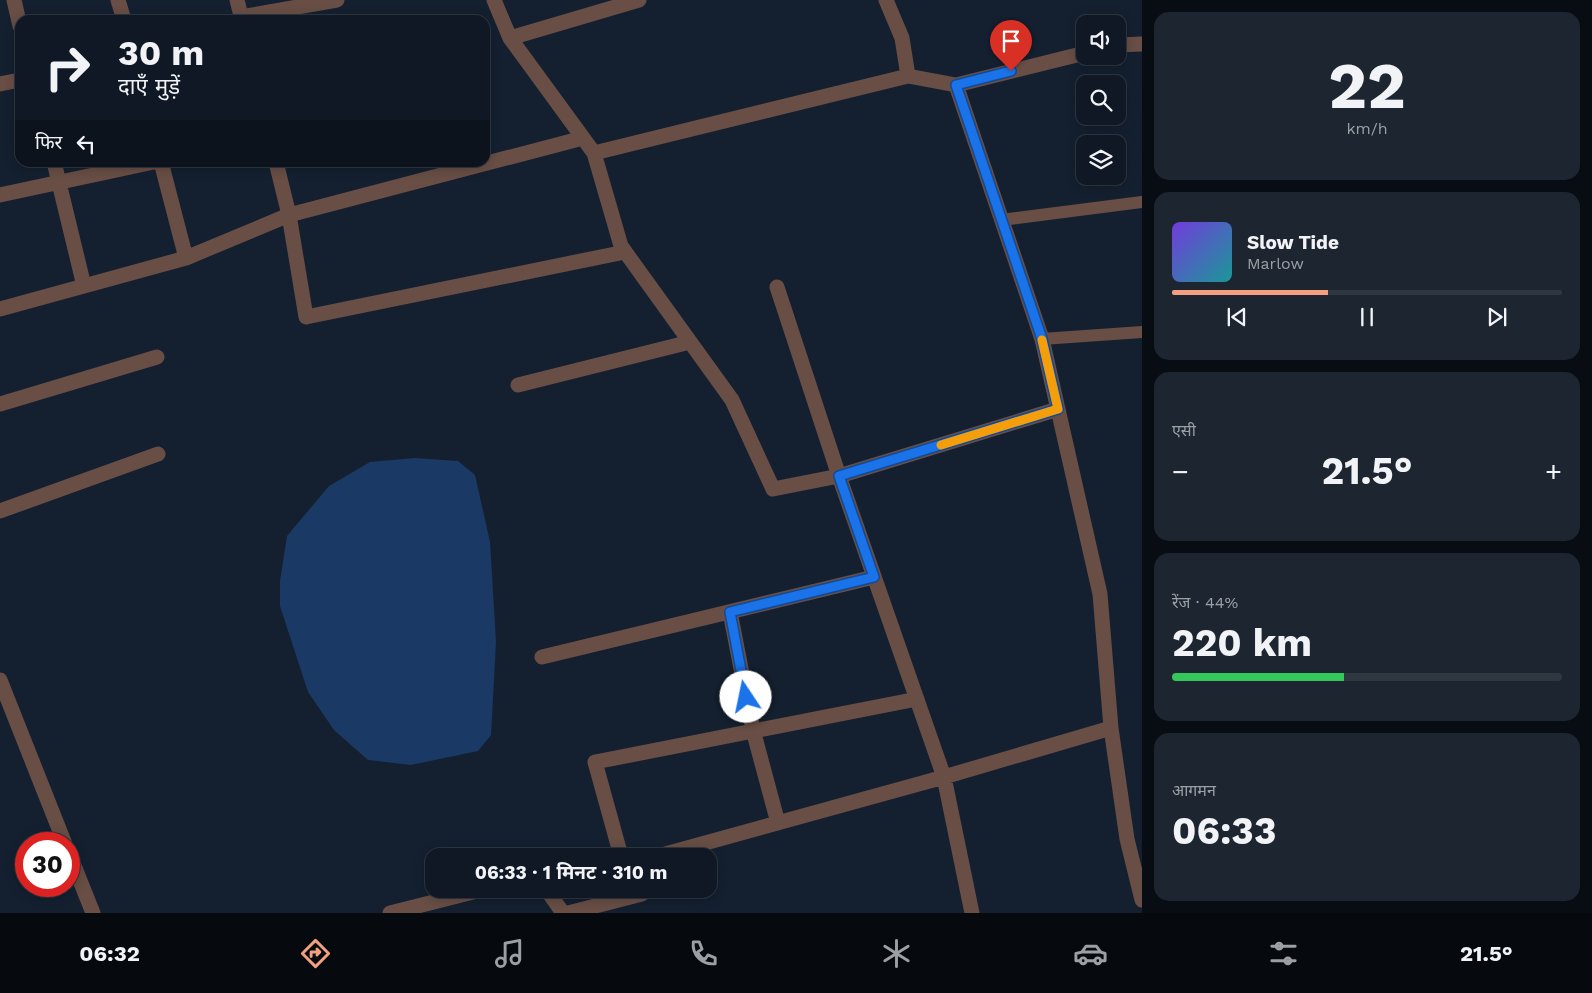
<!DOCTYPE html>
<html lang="hi">
<meta charset="utf-8">
<style>
body{margin:0;font-family:"Work Sans","Noto Sans Devanagari",sans-serif;background:#1d2531;color:#f1f3f6;height:100vh;display:flex;flex-direction:column;font-size:19px;white-space:nowrap}
*{box-sizing:border-box;margin:0}
p{font-size:16px;color:#9ba0a6}
.icon{flex:none;width:28px;height:28px;fill:none;stroke:currentColor;stroke-width:2;stroke-linecap:round;stroke-linejoin:round}
.map{position:relative;flex:1;overflow:hidden}
.side{display:flex;flex-direction:column;gap:12px;padding:12px;background:#080d14;width:450px}
.side>*{flex:none}
.top-card{position:absolute;left:15px;top:15px;width:475px;height:152px;border-radius:15px;box-shadow:0 2px 12px #0003,0 0 0 1px #2f3741;background:#0f1824;color:#f1f3f6;overflow:hidden}
.buttons{position:absolute;left:1076px;top:15px;display:grid;gap:10px}
.buttons a{display:grid;place-items:center;width:50px;height:50px;border-radius:10px;background:#0f1824;box-shadow:0 2px 12px #0003,0 0 0 1px #2f3741;font-size:25px}
.speed{position:absolute;left:15px;top:832px;display:flex;gap:10px;font-size:25px;font-weight:700;text-align:center}
.speed>*{display:grid;place-content:center;width:65px;height:65px;border-radius:50%;background:#0f1824;box-shadow:0 2px 12px #0003,0 0 0 1px #2f3741;line-height:1}
.speed .limit{border:8px solid #d22;background:#fff;color:#111}
.pin{position:absolute;display:grid;place-items:center;width:42px;height:42px;color:#fff;margin:-51px -21px;border-radius:50% 50% 50% 0;rotate:-45deg;box-shadow:0 0 5px #0007}
.pin .icon{rotate:45deg}
.me{position:absolute;width:55px;margin:-28px;rotate:349deg;stroke-linejoin:round;filter:drop-shadow(0 0 4px #0008)}
.turn{display:flex;align-items:center;gap:18px;height:105px;padding:0 20px;font-size:22px}
.turn .icon{width:65px;height:65px;stroke-width:2.5}
.turn b{display:block;font-size:35px;line-height:42px}
.then{display:flex;align-items:center;height:48px;padding:0 20px;background:#0003;gap:10px;font-size:19px}
.big{font-size:38px;font-weight:700;line-height:1.1}
.side .card{flex:1;display:flex;flex-direction:column;justify-content:center;gap:8px;min-width:0;padding:0 18px;border-radius:15px;background:#1d2531}
.side .dial{align-items:center;gap:0}
.dial b{font-size:65px;line-height:1}
.song{display:flex;align-items:center;gap:15px}
.cover{width:60px;height:60px;border-radius:8px;background:linear-gradient(135deg,hsl(260 70% 55%),hsl(180 70% 35%))}
.played{height:5px;border-radius:2px;background:linear-gradient(90deg,#f2a080 40%,#2f3741 40%)}
.keys{display:flex;justify-content:space-around;direction:ltr}
.heat{display:flex;justify-content:space-between;align-items:center;font-size:28px;direction:ltr}
.charge{height:8px;border-radius:4px;background:linear-gradient(90deg,#34c759 44%,#2f3741 0)}
.trip{position:absolute;left:425px;top:848px;width:292px;height:50px;border-radius:15px;background:#0f1824;box-shadow:0 2px 12px #0003,0 0 0 1px #2f3741;font-weight:700;line-height:50px;text-align:center}
.tab-bar{display:flex;height:80px;justify-content:space-around;align-items:center;background:#060a0e;color:#9ba0a6}
.tab-bar .icon{width:35px;height:35px}
.tab-bar .selected{color:#f2a080}
.tab-bar b{font-size:22px;color:#f1f3f6}
main{display:flex;flex:1;min-height:0}
.map>svg:first-child{display:block}
</style>
<main>
<div class="map">
<svg width="1142" height="913" viewBox="0 0 1142 913">
<rect width="100%" height="100%" fill="#142030"/>
<path fill="#1a3965" d="M415,458l43,3 17,14 15,67 6,100 -5,93 -13,16 -67,14 -43,-5 -34,-30 -26,-38 -28,-86v-25l7,-45 42,-50 41,-24z"/>
<g fill="none" stroke-linecap="round" stroke-linejoin="round">
<path stroke="#684e45" stroke-width="12" d="M1001,220l141,-18
M1042,339l100,-7"/>
<path stroke="#684e45" stroke-width="15" d="M14,0l6,26
M118,0l6,20
M237,0l5,20
M494,0l16,38 84,115 27,93 111,154 41,89 66,-13 219,-67
M886,0l16,38 6,38
M241,17l96,-17
M510,38l129,-38
M1118,45l24,-1
M0,84l20,-4
M956,85l86,254 58,255 11,134 16,111 15,61
M594,153l314,-77 48,9 129,-32
M54,162l30,124
M161,162l25,96
M276,162l13,53 17,102 319,-65
M0,195l154,-33
M777,287l62,189 105,301 28,136
M0,309l186,-51 103,-43 294,-77
M518,385l172,-43
M0,404l157,-47
M0,511l158,-57
M730,612l23,118 25,93
M542,657l332,-80
M0,680l65,164
M69,853l24,60
M621,856l-26,-94 322,-63
M658,856l286,-79 167,-49
M546,889l17,24
M390,913l95,-24
M568,913l74,-19 -2,-5"/>
</g>
<g fill="none" stroke-linecap="round" stroke-linejoin="round">
<defs>
<path id="route" d="M746,697l-16,-85 144,-35 -35,-101 219,-67 -16,-70 -86,-254 55,-14"/>
</defs>
<use href="#route" stroke="#114b97" stroke-width="12"/>
<use href="#route" stroke="#1a73e8" stroke-width="9"/>
<path stroke="#f59e0b" stroke-width="9" d="M941,445l117,-36 -16,-69"/>
</g>
</svg>
<div class="buttons">
<a><svg class="icon" aria-label="sound" viewBox="0 0 24 24"><path d="M4 9h4l5-4v14l-5-4H4zM17 9q2 3 0 6"/></svg></a>
<a><svg class="icon" aria-label="search" viewBox="0 0 24 24"><circle cx="10" cy="10" r="6"/><path d="M15 15l6 6"/></svg></a>
<a><svg class="icon" aria-label="layers" viewBox="0 0 24 24"><path d="M12 4l9 5-9 5-9-5zM3 14l9 5 9-5"/></svg></a>
</div>
<div class="speed"><div class="limit">30</div></div>
<div class="pin" style="left:1011px;top:71px;background:#d93025"><svg class="icon" aria-label="arrive" viewBox="0 0 24 24"><path d="M6 21V4h12l-3 4 3 4H6"/></svg></div>
<svg class="me" style="left:746px;top:697px" viewBox="-20 -20 40 40"><circle r="19" fill="#fff"/><path d="M0-13L10 11 0 6-10 11z" fill="#1a73e8"/></svg>
<div class="trip">06:33 · 1 मिनट · 310 m</div>
<div class="top-card">
<div class="turn"><svg class="icon" aria-label="right" viewBox="0 0 24 24"><path d="M7 20v-9h11M14 6l5 5-5 5"/></svg><div><b>30 m</b>दाएँ मुड़ें</div></div>
<div class="then">फिर<svg class="icon" aria-label="left" viewBox="0 0 24 24"><path d="M17 20v-9H6M10 6l-5 5 5 5"/></svg></div>
</div>
</div>
<section class="side">
<div class="card dial"><b>22</b><p>km/h</p></div>
<div class="card">
<div class="song"><i class="cover"></i><div><b>Slow Tide</b><p>Marlow</p></div></div>
<div class="played"></div>
<div class="keys"><svg class="icon" aria-label="previous" viewBox="0 0 24 24"><path d="M18 5L8 12l10 7zM5 5v14"/></svg><svg class="icon" aria-label="pause" viewBox="0 0 24 24"><path d="M8 5v14M16 5v14"/></svg><svg class="icon" aria-label="next" viewBox="0 0 24 24"><path d="M6 5l10 7-10 7zM19 5v14"/></svg></div>
</div>
<div class="card"><p>एसी</p>
<div class="heat"><a>−</a><b class="big">21.5°</b><a>+</a></div>
</div>
<div class="card"><p>रेंज · 44%</p><b class="big">220 km</b><div class="charge"></div></div>
<div class="card"><p>आगमन</p><b class="big">06:33</b></div>
</section>
</main>
<nav class="tab-bar">
<b>06:32</b>
<svg class="icon selected" aria-label="directions" viewBox="0 0 24 24"><path d="M12 3l9 9-9 9-9-9zM9 14v-3h6M13 9l2 2-2 2"/></svg>
<svg class="icon" aria-label="music" viewBox="0 0 24 24"><path d="M9 18V5l10-2v13"/><circle cx="6" cy="18" r="3"/><circle cx="16" cy="16" r="3"/></svg>
<svg class="icon" aria-label="phone" viewBox="0 0 24 24"><path d="M5 4h4l2 5-3 2q2 4 5 5l2-3 5 2v4C11 20 4 13 5 4z"/></svg>
<svg class="icon" aria-label="climate" viewBox="0 0 24 24"><path d="M12 3v18M4 7l16 10M4 17L20 7"/></svg>
<svg class="icon" aria-label="car" viewBox="0 0 24 24"><path d="M5 17H2v-5l4-1 3-4h7l3 4 3 1v5h-3M9 17h6M6 11h13"/><circle cx="7" cy="17" r="2"/><circle cx="17" cy="17" r="2"/></svg>
<svg class="icon" aria-label="filters" viewBox="0 0 24 24"><path d="M4 7h16M4 17h16"/><circle cx="9" cy="7" r="2"/><circle cx="15" cy="17" r="2"/></svg>
<b>21.5°</b>
</nav>
